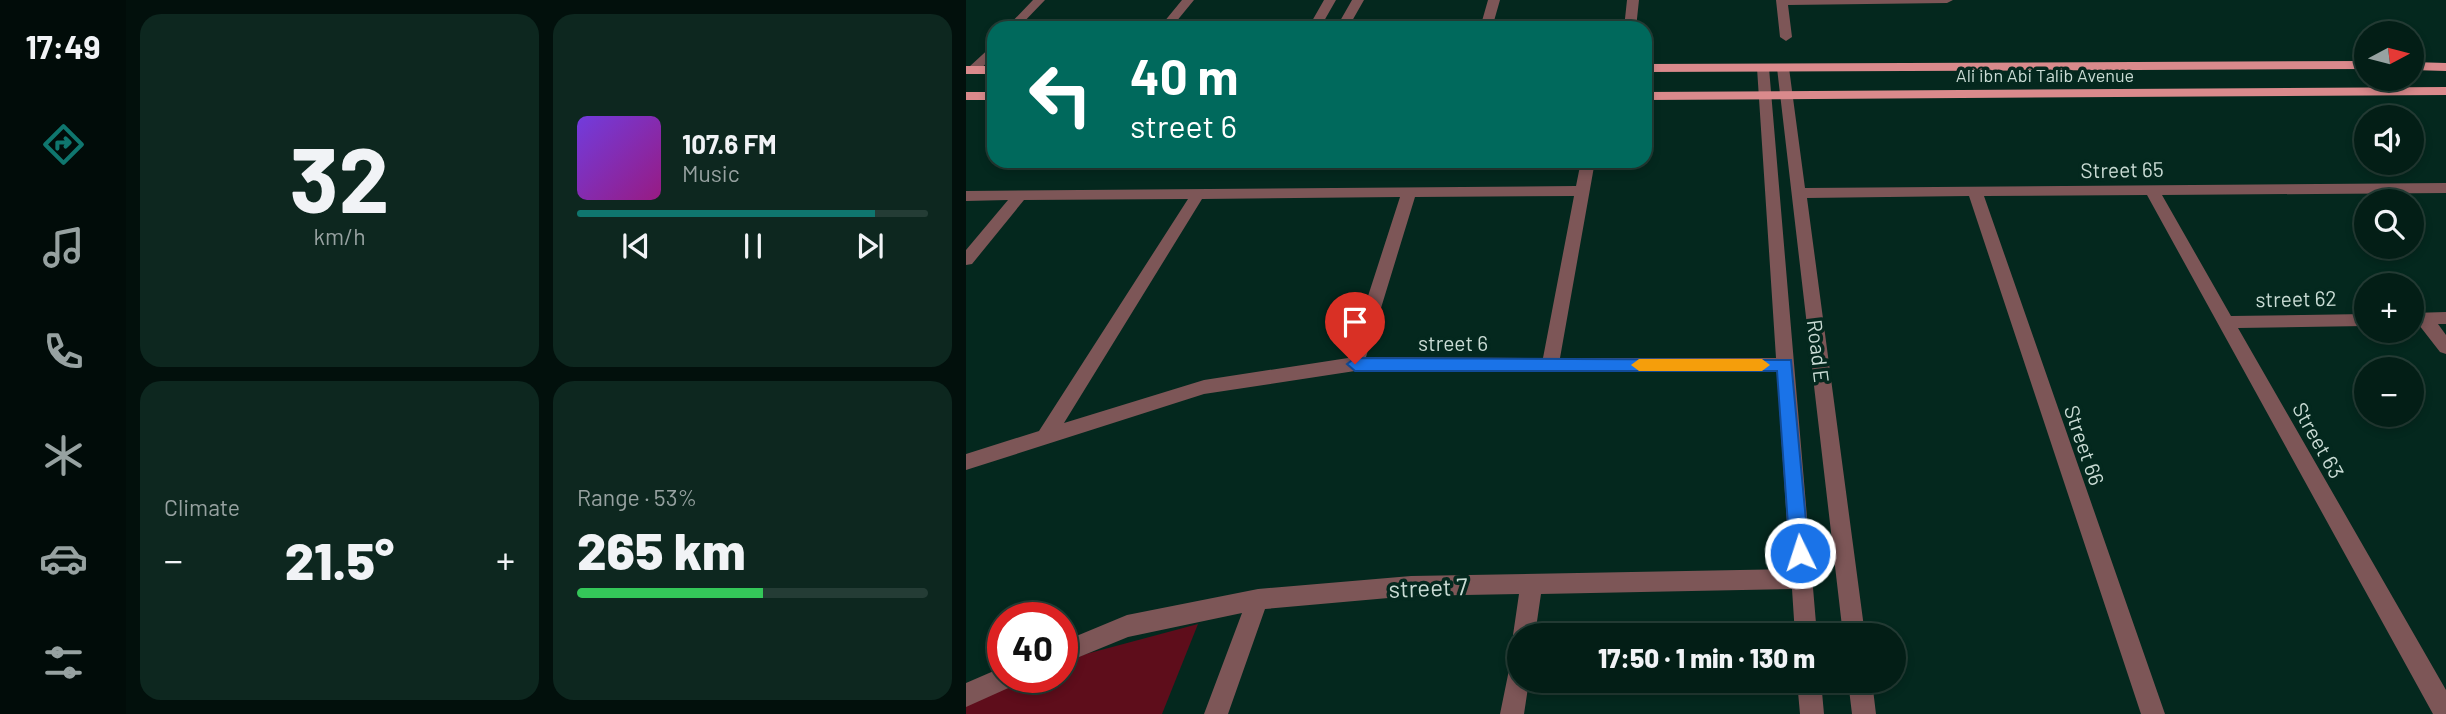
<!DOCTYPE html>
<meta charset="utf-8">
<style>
body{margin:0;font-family:Barlow,sans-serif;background:#0d271f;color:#f1f3f6;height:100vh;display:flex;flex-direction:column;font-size:26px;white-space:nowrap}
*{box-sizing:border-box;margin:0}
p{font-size:23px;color:#97a2a1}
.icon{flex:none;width:38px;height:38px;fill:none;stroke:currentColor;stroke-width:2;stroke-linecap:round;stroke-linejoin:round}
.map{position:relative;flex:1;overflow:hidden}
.side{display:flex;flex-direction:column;gap:14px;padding:14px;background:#02100c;width:840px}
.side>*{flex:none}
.guide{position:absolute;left:21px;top:21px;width:665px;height:147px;border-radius:21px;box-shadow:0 4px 10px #0003,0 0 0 2px #243c35;background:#00695c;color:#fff;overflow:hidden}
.needle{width:46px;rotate:83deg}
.buttons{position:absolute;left:1388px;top:21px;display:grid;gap:14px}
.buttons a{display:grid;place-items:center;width:70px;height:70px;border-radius:50%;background:#031e16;box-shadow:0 4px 10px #0003,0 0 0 2px #243c35;font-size:35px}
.speed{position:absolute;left:21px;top:602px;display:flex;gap:14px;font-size:35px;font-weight:700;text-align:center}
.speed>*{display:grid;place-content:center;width:91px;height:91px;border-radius:50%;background:#031e16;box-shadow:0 4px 10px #0003,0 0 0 2px #243c35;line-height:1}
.speed .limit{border:10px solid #d22;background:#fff;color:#111}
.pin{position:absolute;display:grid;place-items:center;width:60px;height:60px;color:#fff;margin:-72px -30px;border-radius:50% 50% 50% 0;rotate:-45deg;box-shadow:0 0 7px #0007}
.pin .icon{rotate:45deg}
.me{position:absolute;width:77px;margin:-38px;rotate:356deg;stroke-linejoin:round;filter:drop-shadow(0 0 5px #0008)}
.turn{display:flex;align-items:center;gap:24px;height:147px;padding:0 28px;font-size:32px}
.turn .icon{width:91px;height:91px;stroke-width:2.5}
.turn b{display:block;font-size:49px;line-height:60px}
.big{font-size:52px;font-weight:800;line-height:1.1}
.side .card{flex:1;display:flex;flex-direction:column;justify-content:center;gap:10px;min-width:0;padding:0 24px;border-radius:21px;background:#0d271f}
.side .dial{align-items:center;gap:0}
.dial b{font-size:91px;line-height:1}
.song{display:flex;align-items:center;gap:21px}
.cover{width:84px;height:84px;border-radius:10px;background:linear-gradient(135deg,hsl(260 70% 55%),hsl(310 70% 35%))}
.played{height:7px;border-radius:4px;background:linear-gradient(90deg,#0f766e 85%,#243c35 85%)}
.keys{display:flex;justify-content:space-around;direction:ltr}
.heat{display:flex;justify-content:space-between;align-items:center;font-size:38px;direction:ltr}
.charge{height:10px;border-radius:5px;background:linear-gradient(90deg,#34c759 53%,#243c35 0)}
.side .tiles{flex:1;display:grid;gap:14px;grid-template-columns:repeat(2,1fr)}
.trip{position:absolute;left:541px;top:623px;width:399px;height:70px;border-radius:35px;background:#031e16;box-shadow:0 4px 10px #0003,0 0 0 2px #243c35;font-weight:800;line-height:70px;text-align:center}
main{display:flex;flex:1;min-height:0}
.dock{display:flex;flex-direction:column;width:126px;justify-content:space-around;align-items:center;background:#010c09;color:#97a2a1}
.dock .icon{width:49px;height:49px}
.dock .active{color:#0f766e}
.dock b{font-size:32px;color:#f1f3f6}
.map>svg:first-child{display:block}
</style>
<main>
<nav class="dock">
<b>17:49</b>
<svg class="icon active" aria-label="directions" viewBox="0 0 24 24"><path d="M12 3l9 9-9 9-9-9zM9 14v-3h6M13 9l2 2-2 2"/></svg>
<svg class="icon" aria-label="music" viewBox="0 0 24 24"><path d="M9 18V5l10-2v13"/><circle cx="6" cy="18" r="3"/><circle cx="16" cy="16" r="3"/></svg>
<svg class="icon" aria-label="phone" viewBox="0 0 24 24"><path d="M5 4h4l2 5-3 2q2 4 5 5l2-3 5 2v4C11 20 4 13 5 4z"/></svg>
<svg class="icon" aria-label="climate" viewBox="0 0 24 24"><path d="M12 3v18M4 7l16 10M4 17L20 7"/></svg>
<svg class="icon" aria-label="car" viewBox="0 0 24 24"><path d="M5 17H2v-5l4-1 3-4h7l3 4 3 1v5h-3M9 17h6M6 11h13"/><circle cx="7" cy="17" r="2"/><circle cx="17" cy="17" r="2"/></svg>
<svg class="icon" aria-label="filters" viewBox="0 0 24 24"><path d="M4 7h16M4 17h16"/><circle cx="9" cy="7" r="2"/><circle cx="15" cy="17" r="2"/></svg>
</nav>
<section class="side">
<div class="tiles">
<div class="card dial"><b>32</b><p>km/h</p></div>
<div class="card">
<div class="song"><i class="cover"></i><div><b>107.6 FM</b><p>Music</p></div></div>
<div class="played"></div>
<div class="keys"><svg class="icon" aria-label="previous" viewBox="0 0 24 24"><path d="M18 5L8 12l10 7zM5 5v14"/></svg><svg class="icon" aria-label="pause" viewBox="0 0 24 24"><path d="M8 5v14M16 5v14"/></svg><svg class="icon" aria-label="next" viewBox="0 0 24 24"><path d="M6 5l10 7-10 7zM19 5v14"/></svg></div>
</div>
<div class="card"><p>Climate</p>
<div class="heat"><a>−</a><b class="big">21.5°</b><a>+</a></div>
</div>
<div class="card"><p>Range · 53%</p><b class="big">265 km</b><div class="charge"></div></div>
</div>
</section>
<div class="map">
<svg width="1480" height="714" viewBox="0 0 1480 714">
<rect width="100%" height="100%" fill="#04281e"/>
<path fill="#5e0d1b" d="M232,624l-36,90h-196v-10l62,-27h34v-14l24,-9z"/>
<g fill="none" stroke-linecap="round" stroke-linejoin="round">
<path fill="#7d5657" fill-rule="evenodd" d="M67,0h12l-27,28h-12z
M216,0h12l-23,28h-12z
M358,0h12l-16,28h-12z
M386,0h12l-16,28h-12z
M522,0h12l-8,28h-12z
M661,0h12l-3,28h-12z
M810,0h177l-6,3 -159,2 4,32 -6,4 -6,-4z
M28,44v11l-17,18h-8v-6z
M797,64l6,4 48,567h-22l-3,-46 -251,5 -6,41h-16v9l-6,-9 6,-41 -108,2 -146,13 -37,105h-24l38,-101 -114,24 -66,27v-22l65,-27 131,-26 153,-13 379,-7 -13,-197 -422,-1 -151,23 -238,76v-16l73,-23 149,-232 -164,1 -52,64 -6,1v-15l42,-50 -42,1v-10l610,-5 5,-25h14l-35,197h216l-19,-290zM608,196l-31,162 -177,-1 49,-160zM434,197l-52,161 -144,22 -140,43 138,-224z
M817,64l6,4 16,120 641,-5v10l-284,2 69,121 135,-2v12l-128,2 208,362v24h-13l-286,-519 -163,1 181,518h-24l-172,-518 -162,2 58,437h-22l-66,-567z
M1480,312v12h-8l8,11v19l-6,-2 -21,-27h-7v-12z
M553,656v25h10l-5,33h-24l11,-54z
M37,667v10h16l-4,8 -49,22v-24z
M831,681h24l3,33h-24z
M882,681h24l4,33h-24z"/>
<path fill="#da8a8c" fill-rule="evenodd" d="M1400,61v8l-721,3v-8z
M1446,62l34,1v8l-34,-1z
M0,66h28v8h-28z
M1480,87v8l-801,5v-8z
M0,92h28v8h-28z"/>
</g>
<path fill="#1a73e8" stroke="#114b97" stroke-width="2" d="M389,358l436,2 18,193 -3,6 -6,2 -7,-2 -3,-6 -13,-182h-422l-8,-7z"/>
<path fill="#f59e0b" d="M673,359h123l8,6 -8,6h-123l-8,-6z"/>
<g text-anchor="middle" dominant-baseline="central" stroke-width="7" stroke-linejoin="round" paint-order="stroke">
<g font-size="18" fill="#c9dbd4" stroke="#04281e">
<text x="1079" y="75">Ali ibn Abi Talib Avenue</text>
</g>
<g font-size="21" fill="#c9dbd4" stroke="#04281e">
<text transform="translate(1156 169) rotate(-1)">Street 65</text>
<text transform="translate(1330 298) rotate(-1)">street 62</text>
<text x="487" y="342">street 6</text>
<text transform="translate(853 351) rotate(83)">Road E</text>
<text transform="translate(1353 440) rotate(61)">Street 63</text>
<text transform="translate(1119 445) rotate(71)">Street 66</text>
</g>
<g font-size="24" fill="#c9dbd4" stroke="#04281e">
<text transform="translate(462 587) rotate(-2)">street 7</text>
</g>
</g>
</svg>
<div class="buttons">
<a><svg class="needle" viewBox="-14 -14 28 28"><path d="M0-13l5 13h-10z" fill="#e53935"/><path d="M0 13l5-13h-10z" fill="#97a2a1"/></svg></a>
<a><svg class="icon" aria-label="sound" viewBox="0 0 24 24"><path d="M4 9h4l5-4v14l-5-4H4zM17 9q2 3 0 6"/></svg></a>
<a><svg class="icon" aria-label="search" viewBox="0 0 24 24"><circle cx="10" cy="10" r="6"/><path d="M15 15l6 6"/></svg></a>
<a>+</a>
<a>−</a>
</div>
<div class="speed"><div class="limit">40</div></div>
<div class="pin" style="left:389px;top:364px;background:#d93025"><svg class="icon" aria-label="arrive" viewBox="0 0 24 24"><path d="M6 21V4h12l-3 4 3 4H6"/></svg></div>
<svg class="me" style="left:834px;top:553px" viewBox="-20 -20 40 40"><circle r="17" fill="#1a73e8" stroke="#fff" stroke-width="3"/><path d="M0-11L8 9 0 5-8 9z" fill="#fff"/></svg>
<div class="trip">17:50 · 1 min · 130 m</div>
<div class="guide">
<div class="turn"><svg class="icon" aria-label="left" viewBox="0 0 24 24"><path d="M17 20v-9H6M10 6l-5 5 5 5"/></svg><div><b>40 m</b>street 6</div></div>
</div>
</div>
</main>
